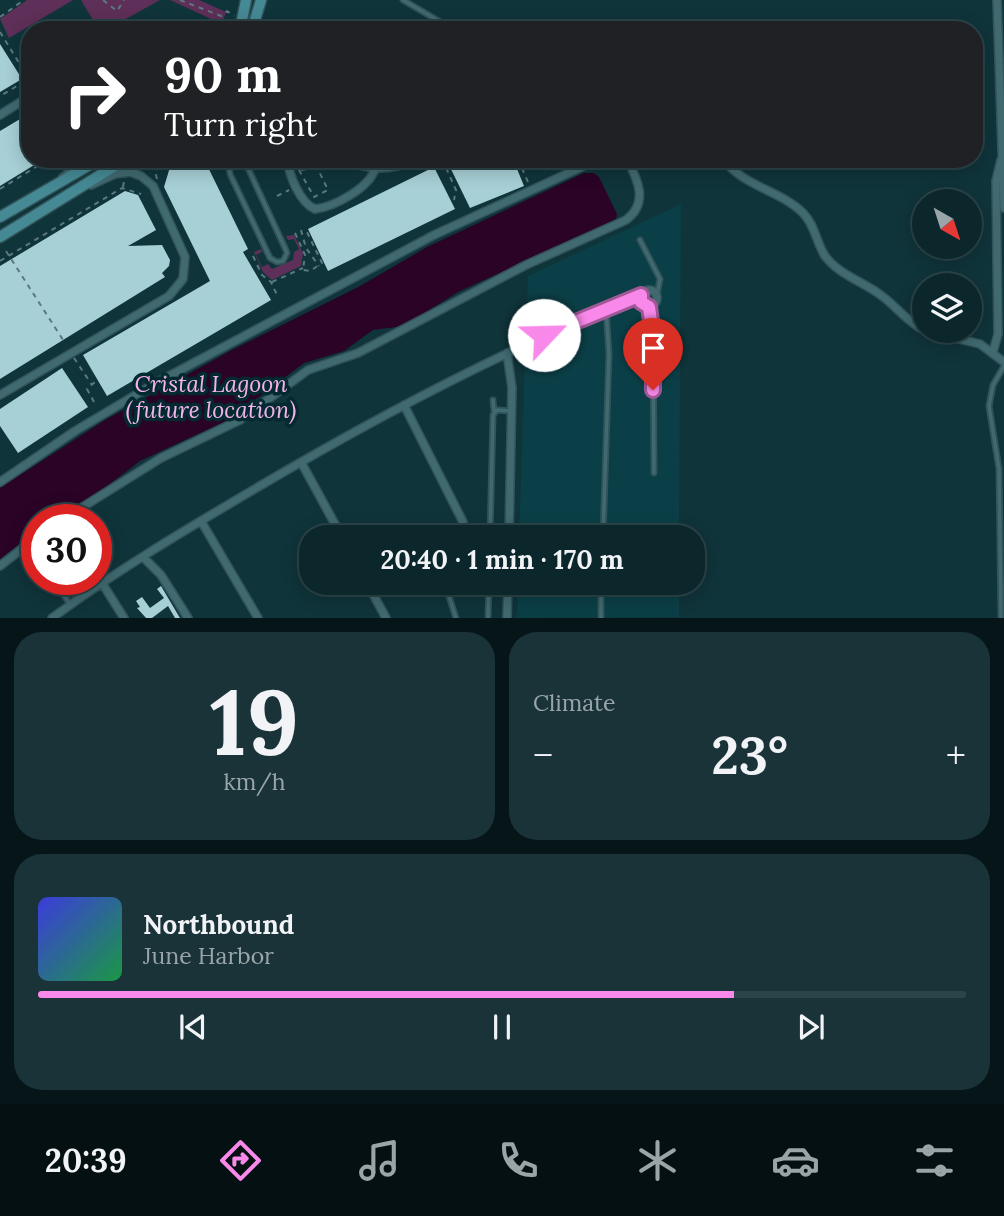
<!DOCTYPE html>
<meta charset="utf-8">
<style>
body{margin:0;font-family:Lora,serif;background:#193338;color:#f1f3f6;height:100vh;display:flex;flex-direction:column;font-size:26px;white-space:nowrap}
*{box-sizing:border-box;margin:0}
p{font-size:23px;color:#9aa5a9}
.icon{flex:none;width:38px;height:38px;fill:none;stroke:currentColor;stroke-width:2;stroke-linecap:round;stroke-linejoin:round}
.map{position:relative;height:618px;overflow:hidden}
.side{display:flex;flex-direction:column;gap:14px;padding:14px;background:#061518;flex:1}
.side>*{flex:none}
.banner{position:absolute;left:21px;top:21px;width:962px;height:147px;border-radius:28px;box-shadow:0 4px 18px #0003,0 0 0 2px #2b4448;background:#202124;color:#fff;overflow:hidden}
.needle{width:46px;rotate:141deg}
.fabs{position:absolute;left:912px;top:189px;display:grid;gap:14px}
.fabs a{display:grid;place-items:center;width:70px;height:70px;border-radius:50%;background:#0b272c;box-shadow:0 4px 18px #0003,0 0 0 2px #2b4448;font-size:35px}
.speed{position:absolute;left:21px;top:504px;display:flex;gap:14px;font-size:35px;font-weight:700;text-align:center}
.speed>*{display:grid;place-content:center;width:91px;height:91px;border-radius:50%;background:#0b272c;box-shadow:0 4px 18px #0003,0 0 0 2px #2b4448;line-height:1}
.speed .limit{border:10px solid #d22;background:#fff;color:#111}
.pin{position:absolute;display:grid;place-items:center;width:60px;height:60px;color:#fff;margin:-72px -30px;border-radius:50% 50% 50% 0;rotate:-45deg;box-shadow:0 0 7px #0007}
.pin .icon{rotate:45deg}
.me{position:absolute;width:77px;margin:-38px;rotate:66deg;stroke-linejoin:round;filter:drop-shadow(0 0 5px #0008)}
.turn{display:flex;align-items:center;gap:24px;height:147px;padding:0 28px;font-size:32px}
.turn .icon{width:91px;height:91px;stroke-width:2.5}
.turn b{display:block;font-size:49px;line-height:60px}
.big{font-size:52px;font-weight:700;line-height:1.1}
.side .tile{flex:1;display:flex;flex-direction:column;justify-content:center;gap:10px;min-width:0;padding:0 24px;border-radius:28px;background:#193338}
.side .dial{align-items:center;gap:0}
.dial b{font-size:91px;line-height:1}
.song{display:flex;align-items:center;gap:21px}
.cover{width:84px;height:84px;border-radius:10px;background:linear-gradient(135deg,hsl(240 70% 55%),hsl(140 70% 35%))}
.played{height:7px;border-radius:4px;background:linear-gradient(90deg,#f888e9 75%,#2b4448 75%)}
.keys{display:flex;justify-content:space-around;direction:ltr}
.heat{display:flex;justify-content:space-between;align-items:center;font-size:38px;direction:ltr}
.side .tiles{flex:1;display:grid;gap:14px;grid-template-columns:1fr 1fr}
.tile:last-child{grid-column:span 2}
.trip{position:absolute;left:299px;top:525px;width:406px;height:70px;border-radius:28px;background:#0b272c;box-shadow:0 4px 18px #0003,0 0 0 2px #2b4448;font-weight:700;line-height:70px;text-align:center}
.menu{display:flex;height:112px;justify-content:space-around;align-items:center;background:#041012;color:#9aa5a9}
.menu .icon{width:49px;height:49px}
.menu .on{color:#f888e9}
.menu b{font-size:32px;color:#f1f3f6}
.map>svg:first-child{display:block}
</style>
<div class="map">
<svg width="1004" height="618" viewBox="0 0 1004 618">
<rect width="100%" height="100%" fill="#0f343a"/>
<path fill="#0b3f47" d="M681,204l-2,333h-160l9,-261z
M518,583h161v34l-162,1z"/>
<path fill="#5e2f58" d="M27,0h46l-64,38 -9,-19z
M81,0h79l-54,30h-7z
M170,0h29l27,12 -4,12z
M294,235l9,18 -2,13 -29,14 -9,-8 -9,-20 7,-3 1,3 -6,3 6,12 6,-3 4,5 21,-9 1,-8 5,-3 -5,-10 -6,1 -2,-4z"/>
<path fill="#2a0327" d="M584,173h10l5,4 18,37 -1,6 -158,72 -54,34 -31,4 -29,21 -40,12 -74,56 -90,42 -50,38 -37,21h-16v10l-37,29v-71l105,-68 125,-69 130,-65 67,-39z"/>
<path fill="#a7cfd6" d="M0,44l22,35 -22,13z
M30,113v46h14l-44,27v-55z
M183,159h21l44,90 -5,3 28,48 -164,96 -24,-41 127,-74 -46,-94 6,-20z
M450,159h63l11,27 -54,22 -23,-47z
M434,167l21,42 -127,62 -20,-42z
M125,191l13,4 18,35 -28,16 34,-1 8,15 -1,6 -7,7 3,4 -165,102v-113z
M62,368l26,39 -70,46 -18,-27v-17z
M161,586l19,32h-5l-7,-12 -16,12h-6l-9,-10 3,-1 -4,-6 6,-4 8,11 14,-10 -7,-9z"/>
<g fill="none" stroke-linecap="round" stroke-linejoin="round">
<defs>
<path id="lane" d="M403,0l51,30
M236,161h6l5,5 38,82 2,5 -4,8 -6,1 -7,-4 -40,-84 -1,-8z
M640,240l20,39 -3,16
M649,307l4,28 1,138
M493,400l1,11
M490,537l3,-122 4,-5 13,1
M603,537l6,-183 -3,-45
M52,579l18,25
M446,587l10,31
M508,587h93
M488,618l1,-35
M601,618v-35
M1001,618l-2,-149 -10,-63 4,-21 11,-19"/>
<path id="street" d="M997,0l7,208
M0,115l30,-19
M288,159c0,15 12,44 27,50 19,-2 54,-21 60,-40
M342,159c25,11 48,13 73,0
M723,159c21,28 57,31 80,54 12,12 13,29 22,43 14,19 39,26 57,40 15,11 25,26 42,34
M130,172l17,-13
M62,178l25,-19
M641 298a8 8 0 1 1 16 0a8 8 0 1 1-16 0Z
M926,331l54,13 24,18
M993,352l5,-18 -2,-153 5,-21
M507,353l5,35 -3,149
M0,395l169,-99 14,-17 2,-22 -32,-71 -12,-10 -11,-4 -15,2 -24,11
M404,405l59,117
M301,462l41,75
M0,482l75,-51 79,-47 280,-149 165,-76
M62,520l99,-62 79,-38 68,-50 50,-17 168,-88 100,-45c23,-17 12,-40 1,-61
M201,521l57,97
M143,557l18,18 27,43
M0,566l37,-29
M102,583l22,35
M367,583l19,35
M52,618c64,-47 133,-88 201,-128 125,-74 253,-142 388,-195
M507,618l1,-35"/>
<path id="secondary" d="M240,30l6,-30
M252,30l9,-30
M0,217l100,-58
M0,237l126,-78"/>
</defs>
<use href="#lane" stroke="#315359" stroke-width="7"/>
<use href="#street" stroke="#315359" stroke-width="10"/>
<use href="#secondary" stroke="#315359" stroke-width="13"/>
<path stroke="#5b797e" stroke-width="2" stroke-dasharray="5 5" stroke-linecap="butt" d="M103,0l14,11 7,-11
M180,0l41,16 6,-5 7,5
M0,17l24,-17
M0,32l29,47 -29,17
M442,159l14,31 -2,10
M518,159l10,23
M299,170l15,27 14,-7 -15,-31
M301,170l15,-2
M157,179l-2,-8 12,-12
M123,187l1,-6
M0,189l49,-30
M277,196l12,-6
M301,230l5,18 13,18
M295,233l10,22 -2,15 7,1 12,-8 -17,-35
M6,251l59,92
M253,256l9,19 9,7 6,13
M0,261l122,-73 19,6
M272,282l31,-14
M74,358l18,27
M94,402l-7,-13 9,-8"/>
<use href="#lane" stroke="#406970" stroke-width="3.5"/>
<use href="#street" stroke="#406970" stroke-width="7"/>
<use href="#secondary" stroke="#458995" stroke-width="10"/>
</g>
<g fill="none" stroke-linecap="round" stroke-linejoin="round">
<defs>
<path id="route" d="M544,335l97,-40v7l8,5 4,28v55"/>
</defs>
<use href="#route" stroke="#a15897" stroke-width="18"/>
<use href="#route" stroke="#f888e9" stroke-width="12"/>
</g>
<g text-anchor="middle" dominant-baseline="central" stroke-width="7" stroke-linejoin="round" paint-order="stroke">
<g font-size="23" font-style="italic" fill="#f6b2eb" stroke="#032a30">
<text x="211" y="383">Cristal Lagoon<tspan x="211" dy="26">(future location)</tspan></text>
</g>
</g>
</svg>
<div class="fabs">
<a><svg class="needle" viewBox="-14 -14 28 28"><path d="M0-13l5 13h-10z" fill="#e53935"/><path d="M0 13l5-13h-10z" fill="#9aa5a9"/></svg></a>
<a><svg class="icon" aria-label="layers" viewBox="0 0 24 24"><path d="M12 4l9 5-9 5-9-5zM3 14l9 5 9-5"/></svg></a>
</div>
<div class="speed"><div class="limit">30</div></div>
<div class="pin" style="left:653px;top:390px;background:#d93025"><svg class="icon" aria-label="arrive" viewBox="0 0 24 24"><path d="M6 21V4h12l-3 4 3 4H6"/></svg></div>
<svg class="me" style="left:544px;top:335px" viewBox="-20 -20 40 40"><circle r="19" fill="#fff"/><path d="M0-13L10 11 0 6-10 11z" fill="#f888e9"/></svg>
<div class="trip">20:40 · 1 min · 170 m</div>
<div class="banner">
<div class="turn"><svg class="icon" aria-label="right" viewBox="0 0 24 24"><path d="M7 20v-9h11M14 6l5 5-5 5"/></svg><div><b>90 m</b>Turn right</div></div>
</div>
</div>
<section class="side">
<div class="tiles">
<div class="tile dial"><b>19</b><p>km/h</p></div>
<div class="tile"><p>Climate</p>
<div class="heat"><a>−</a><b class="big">23°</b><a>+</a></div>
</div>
<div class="tile">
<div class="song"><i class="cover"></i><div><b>Northbound</b><p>June Harbor</p></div></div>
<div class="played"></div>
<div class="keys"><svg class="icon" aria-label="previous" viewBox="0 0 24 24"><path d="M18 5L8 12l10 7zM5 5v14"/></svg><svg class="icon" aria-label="pause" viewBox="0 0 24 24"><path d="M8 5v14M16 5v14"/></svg><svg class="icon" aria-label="next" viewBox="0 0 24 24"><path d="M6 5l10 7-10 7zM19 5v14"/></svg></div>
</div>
</div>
</section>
<nav class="menu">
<b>20:39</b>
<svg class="icon on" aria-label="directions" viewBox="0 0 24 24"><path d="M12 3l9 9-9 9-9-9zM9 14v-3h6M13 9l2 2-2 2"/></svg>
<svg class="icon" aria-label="music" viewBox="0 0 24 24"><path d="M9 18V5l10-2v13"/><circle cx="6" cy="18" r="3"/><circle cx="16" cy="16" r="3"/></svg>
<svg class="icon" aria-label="phone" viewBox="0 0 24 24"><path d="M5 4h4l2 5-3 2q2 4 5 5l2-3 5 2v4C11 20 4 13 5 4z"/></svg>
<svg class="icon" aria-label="climate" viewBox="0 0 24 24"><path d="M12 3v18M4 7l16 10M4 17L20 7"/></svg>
<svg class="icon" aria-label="car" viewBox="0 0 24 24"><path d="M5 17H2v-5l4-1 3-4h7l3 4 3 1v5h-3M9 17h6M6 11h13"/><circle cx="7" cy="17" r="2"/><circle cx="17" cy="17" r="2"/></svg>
<svg class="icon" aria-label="filters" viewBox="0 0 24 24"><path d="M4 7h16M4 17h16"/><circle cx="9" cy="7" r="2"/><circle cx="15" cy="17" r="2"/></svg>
</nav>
